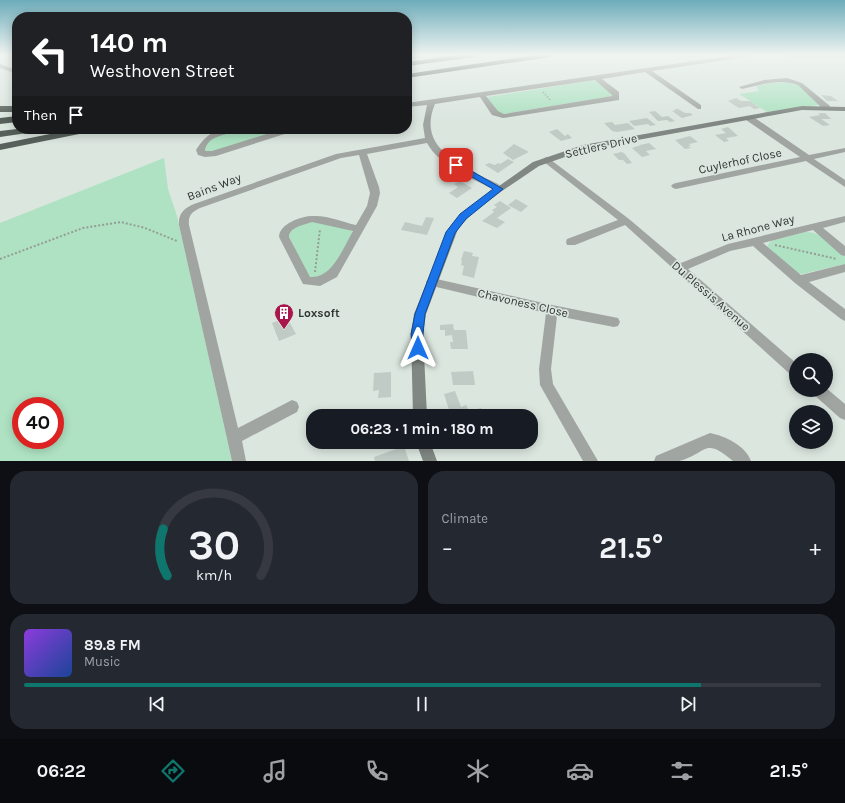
<!DOCTYPE html>
<meta charset="utf-8">
<style>
body{margin:0;font-family:Karla,sans-serif;background:#242831;color:#f1f3f6;height:100vh;display:flex;flex-direction:column;font-size:15px;white-space:nowrap}
*{box-sizing:border-box;margin:0}
p{font-size:13px;color:#9ea1a6}
.icon{flex:none;width:22px;height:22px;fill:none;stroke:currentColor;stroke-width:2;stroke-linecap:round;stroke-linejoin:round}
.map{position:relative;height:461px;overflow:hidden}
.sheet{display:flex;flex-direction:column;gap:10px;padding:10px;background:#0d0f14;flex:1}
.sheet>*{flex:none}
.guide{position:absolute;left:12px;top:12px;width:400px;height:122px;border-radius:16px;box-shadow:0 2px 10px #0003;background:#202124;color:#fff;overflow:hidden}
.tools{position:absolute;left:789px;top:353px;display:grid;gap:8px}
.tools a{display:grid;place-items:center;width:44px;height:44px;border-radius:50%;background:#171b24;box-shadow:0 2px 10px #0003;font-size:20px}
.speed{position:absolute;left:12px;top:397px;display:flex;gap:8px;font-size:20px;font-weight:700;text-align:center}
.speed>*{display:grid;place-content:center;width:52px;height:52px;border-radius:50%;background:#171b24;box-shadow:0 2px 10px #0003;line-height:1}
.speed .limit{border:6px solid #d22;background:#fff;color:#111}
.pin{position:absolute;display:grid;place-items:center;width:34px;height:34px;color:#fff;margin:-17px;border-radius:8px;box-shadow:0 2px 6px #0006}
.me{position:absolute;width:44px;margin:-22px;rotate:0deg;stroke-linejoin:round;filter:drop-shadow(0 0 3px #0008)}
.turn{display:flex;align-items:center;gap:14px;height:84px;padding:0 12px;font-size:18px}
.turn .icon{width:52px;height:52px;stroke-width:2.5}
.turn b{display:block;font-size:28px;line-height:34px}
.then{display:flex;align-items:center;height:38px;padding:0 12px;background:#0003;gap:8px;font-size:15px}
.big{font-size:30px;font-weight:700;line-height:1.1}
.sheet .widget{flex:1;display:flex;flex-direction:column;justify-content:center;gap:6px;min-width:0;padding:0 14px;border-radius:16px;background:#242831}
.sheet .dial{align-items:center;gap:0}
.dial svg{height:104px;overflow:visible;fill:none;stroke:#363941;stroke-width:7;stroke-linecap:round;text-anchor:middle}
.dial text{fill:#f1f3f6;stroke:none}
.song{display:flex;align-items:center;gap:12px}
.cover{width:48px;height:48px;border-radius:6px;background:linear-gradient(135deg,hsl(270 70% 55%),hsl(220 70% 35%))}
.played{height:4px;border-radius:2px;background:linear-gradient(90deg,#0f766e 85%,#363941 85%)}
.keys{display:flex;justify-content:space-around;direction:ltr}
.heat{display:flex;justify-content:space-between;align-items:center;font-size:22px;direction:ltr}
.sheet .tiles{flex:1;display:grid;gap:10px;grid-template-columns:1fr 1fr}
.widget:last-child{grid-column:span 2}
.trip{position:absolute;left:306px;top:409px;width:232px;height:40px;border-radius:16px;background:#171b24;box-shadow:0 2px 10px #0003;font-weight:700;line-height:40px;text-align:center}
.tabs{display:flex;height:64px;justify-content:space-around;align-items:center;background:#090b0e;color:#9ea1a6}
.tabs .icon{width:28px;height:28px}
.tabs .on{color:#0f766e}
.tabs b{font-size:18px;color:#f1f3f6}
.map>svg:first-child{display:block}
</style>
<div class="map">
<svg width="845" height="461" viewBox="0 0 845 461">
<rect width="100%" height="100%" fill="#dbe6df"/>
<path fill="#aee2c2" fill-rule="evenodd" d="M595,80l17,14 1,2 -110,18 -5,-1 -11,-16z
M792,82l7,3 20,20 -52,7 -28,-18 20,-3 -3,-5 16,-3z
M242,129h44l-71,22h-10l4,-12 10,-6z
M164,158l4,31 9,27 55,245h-232v-238zM21,406h34v34h-34z
M315,221l36,8 2,4 -24,42 -18,3 -5,-4 -18,-40c5,-8 18,-12 27,-13z
M806,232c15,0 29,14 39,24v8l-43,10 -7,-2 -28,-26 4,-5z"/>
<path fill="#c1cbc5" d="M821,95l10,1 7,5h-11z
M736,98l5,3h9l10,7 -6,1 -4,-3 -11,2 -11,-7z
M674,109h4l7,4h5l3,2 -11,3 -10,-7 4,-1z
M655,111l7,6 6,-1 7,5 -5,1 -3,-2 -9,1 -9,-9z
M818,113h7l6,6h-10l9,6 -7,1 -14,-9 11,-2z
M647,118l9,7 -6,1 -2,-2 -14,2 -5,-5z
M612,122l3,3 13,-2 7,6 -18,3 -5,-1 -8,-8z
M728,127l10,9 -12,2 3,3 -5,1 -9,-7 11,-2 -5,-4z
M557,129l8,7 3,-2 4,4 -11,3 -12,-9z
M690,136l8,6 -9,2 2,2h-3l3,2 -6,1 -10,-9z
M649,143l7,6 -10,2 4,4 -8,2 -10,-9 9,-3h-1z
M514,144l15,8 -16,8 -10,-7z
M621,152l3,1 8,10 -5,1 -4,-4h-4l-6,-6z
M508,159l6,3 -16,11 -13,-8 4,-2 6,2 3,-2 2,1z
M460,181l12,7 -15,10 -8,-5 9,-6 -4,-3z
M516,199l12,7 -7,6 -13,-7z
M500,201l11,7 -14,10 8,4 -8,6 -15,-7 12,-9 -2,-2 5,-3 -3,-2z
M426,217l8,1 -7,17 -26,-5 4,-8 17,4z
M464,251l9,2 -1,3 7,1 -5,21 -12,-3 2,-9 -3,-1 1,-4 -1,-1z
M281,319l2,7 7,-3 6,11 -17,7 -7,-18z
M453,324l1,6h12l2,19h-17l-1,-7h3l-1,-7 -7,1v-6h-5v-5z
M473,371l2,14h-22l-2,-13z
M391,372v25l-13,1 1,-8 -6,1 1,-18z
M455,391l6,16 5,-2 3,6 12,-3 3,8h-33l-7,-22z
M377,442h9v4l-9,1z
M404,446l5,15h-34l-1,-4z"/>
<g fill="none" stroke-linecap="round" stroke-linejoin="round">
<path stroke="#949d97" stroke-width="1.5" stroke-dasharray="1.5 1.5" stroke-linecap="butt" d="M543,92l8,9"/>
<path stroke="#949d97" stroke-width="2" stroke-dasharray="2 2" stroke-linecap="butt" d="M775,245l62,14
M0,259l83,-31 38,-6 24,6 32,13
M315,272l5,-43"/>
<path fill="#a1a5a2" fill-rule="evenodd" d="M735,55h15l-3,2 -95,14 49,34v4h-3l-53,-37 -43,7 17,13v8l-116,18 -11,-3 -12,-18 -45,7c-17,40 18,57 48,73 6,3 16,6 21,12l-5,3 -3,-1c-23,-13 -56,-24 -69,-48l-60,11 12,33 1,6 -3,13 -40,71 -17,9 -17,-2 -24,-47c0,-13 22,-21 34,-21 14,-1 30,6 43,9l11,-19 3,-13 -11,-38 -18,3 -141,50c-8,4 -12,7 -11,17l49,203 54,-28 5,2 2,5 -2,5 -55,29 4,20h-14l-53,-236c-1,-11 5,-17 15,-21l142,-50 89,-16 -2,-13 4,-20 -20,2v-4zM595,80l17,15v1l-108,18 -6,-3 -12,-15zM312,222l41,9c-10,17 -21,48 -43,46l-21,-40c0,-10 15,-12 23,-15z
M785,55h60v3l-57,-1z
M0,64l17,6v4l-17,-6z
M787,78l15,5 28,23v4h-6l-26,-25c-18,-7 -38,0 -56,4l-3,-2 25,-7z
M746,116h6l57,39 36,-7v4l-31,7 31,21v7l-39,-26 -130,28 -3,-1 -2,-2 2,-2 3,-1 124,-26 -54,-37z
M223,129h15c-10,8 -30,4 -33,22h7l71,-22h12l-1,2 -78,25 -11,1 -7,-2 -2,-5c7,-11 14,-18 27,-21z
M547,157l82,62 52,44 47,-19 117,-28v6l-22,6 22,18v10l-4,-1 -28,-25 -50,13 38,32 44,-11v8l-36,10 36,27v12l-4,-2 -46,-36 -42,-37 -23,5 -42,18 108,94v14l-5,-2 -166,-150 -50,20h-8l-1,-3 1,-3 51,-19 -74,-58 -1,-2 1,-2z
M432,278l120,27 66,13 2,4 -2,4 -4,1 -57,-11 -6,53 2,15 45,77h-15l-43,-76 -1,-16 7,-56 -118,-28 -2,-3 2,-3z
M826,388l19,16v16l-5,-2 -27,-24 -2,-4h15z
M710,433c15,3 35,12 41,28h-18c-29,-25 -25,-8 -54,0 -7,0 -18,0 -25,0l2,-5z"/>
<path fill="#818783" fill-rule="evenodd" d="M802,106l43,1v4l-43,-1 -214,39 -49,17 -37,25 -32,24 -12,14 -32,85 -3,20 4,82h-14l-2,-82 3,-20 35,-86 15,-17 69,-49 50,-17z
M416,442h14l7,19h-14z"/>
<path fill="#57605a" fill-rule="evenodd" d="M459,55h20l-4,2 -68,9v-4z
M535,55h19l-4,2 -143,21v-4z
M0,106h17v6h-17z
M17,116v6l-17,2v-6z
M17,129h22l-5,3 -34,5v-6z
M75,129h19l-5,3 -89,18v-6z"/>
</g>
<linearGradient id="sky" x2="0" y2="1"><stop stop-color="#6dacba"/><stop offset="0.46" stop-color="#eff4f1"/><stop offset="1" stop-color="#eff4f1" stop-opacity="0"/></linearGradient>
<rect width="845" height="119" fill="url(#sky)"/>
<path fill="#1a73e8" stroke="#114b97" d="M456,162l47,27 -37,30 -11,14 -30,81 -2,20v14l-1,3 -4,2 -5,-2 -1,-3 -1,-14 4,-20 31,-82 14,-18 33,-25 -40,-23 -1,-1z"/>
<defs>
<symbol id="building-pin" viewBox="-11 -11 22 30"><path d="M0 17L-7.5 6A9.5 9.5 0 1 1 7.5 6Z" fill="#a9164b" stroke="#dbe6df"/><path d="M-4-6H4V6H1V3H-1V6H-4ZM-2.5-4.3h1.7v1.8h-1.7ZM.8-4.3h1.7v1.8H.8ZM-2.5-1h1.7V.8h-1.7ZM.8-1h1.7V.8H.8Z" fill="#fff"/></symbol>
</defs>
<g fill-rule="evenodd">
<use href="#building-pin" x="273" y="302" width="22" height="30"/>
</g>
<g text-anchor="middle" dominant-baseline="central" stroke-width="3.5" stroke-linejoin="round" paint-order="stroke">
<g font-size="12" fill="#323633" stroke="#dbe6df">
<text transform="translate(601 146) rotate(-13)">Settlers Drive</text>
<text transform="translate(740 161) rotate(-12)">Cuylerhof Close</text>
<text transform="translate(214 187) rotate(-21)">Bains Way</text>
<text transform="translate(758 228) rotate(-15)">La Rhone Way</text>
<text transform="translate(711 296) rotate(41)">Du Plessis Avenue</text>
<text transform="translate(523 303) rotate(13)">Chavoness Close</text>
</g>
<g font-size="12" font-weight="bold" fill="#323633" stroke="#dbe6df" text-anchor="start">
<text x="298" y="313">Loxsoft</text>
</g>
</g>
</svg>
<div class="tools">
<a><svg class="icon" aria-label="search" viewBox="0 0 24 24"><circle cx="10" cy="10" r="6"/><path d="M15 15l6 6"/></svg></a>
<a><svg class="icon" aria-label="layers" viewBox="0 0 24 24"><path d="M12 4l9 5-9 5-9-5zM3 14l9 5 9-5"/></svg></a>
</div>
<div class="speed"><div class="limit">40</div></div>
<div class="pin" style="left:456px;top:165px;background:#d93025"><svg class="icon" aria-label="arrive" viewBox="0 0 24 24"><path d="M6 21V4h12l-3 4 3 4H6"/></svg></div>
<svg class="me" style="left:418px;top:348px" viewBox="-20 -20 40 40"><path d="M0-17L14 15 0 8-14 15z" fill="#1a73e8" stroke="#fff" stroke-width="4"/></svg>
<div class="trip">06:23 · 1 min · 180 m</div>
<div class="guide">
<div class="turn"><svg class="icon" aria-label="left" viewBox="0 0 24 24"><path d="M17 20v-9H6M10 6l-5 5 5 5"/></svg><div><b>140 m</b>Westhoven Street</div></div>
<div class="then">Then<svg class="icon" aria-label="arrive" viewBox="0 0 24 24"><path d="M6 21V4h12l-3 4 3 4H6"/></svg></div>
</div>
</div>
<section class="sheet">
<div class="tiles">
<div class="widget dial"><svg viewBox="0 0 100 80">
<path d="M14 69A42 42 0 1 1 86 69"/>
<path d="M14 69A42 42 0 0 1 11 33" stroke="#0f766e"/>
<text x="50" y="56" font-size="32" font-weight="700">30</text>
<text x="50" y="72" font-size="11">km/h</text>
</svg></div>
<div class="widget"><p>Climate</p>
<div class="heat"><a>−</a><b class="big">21.5°</b><a>+</a></div>
</div>
<div class="widget">
<div class="song"><i class="cover"></i><div><b>89.8 FM</b><p>Music</p></div></div>
<div class="played"></div>
<div class="keys"><svg class="icon" aria-label="previous" viewBox="0 0 24 24"><path d="M18 5L8 12l10 7zM5 5v14"/></svg><svg class="icon" aria-label="pause" viewBox="0 0 24 24"><path d="M8 5v14M16 5v14"/></svg><svg class="icon" aria-label="next" viewBox="0 0 24 24"><path d="M6 5l10 7-10 7zM19 5v14"/></svg></div>
</div>
</div>
</section>
<nav class="tabs">
<b>06:22</b>
<svg class="icon on" aria-label="directions" viewBox="0 0 24 24"><path d="M12 3l9 9-9 9-9-9zM9 14v-3h6M13 9l2 2-2 2"/></svg>
<svg class="icon" aria-label="music" viewBox="0 0 24 24"><path d="M9 18V5l10-2v13"/><circle cx="6" cy="18" r="3"/><circle cx="16" cy="16" r="3"/></svg>
<svg class="icon" aria-label="phone" viewBox="0 0 24 24"><path d="M5 4h4l2 5-3 2q2 4 5 5l2-3 5 2v4C11 20 4 13 5 4z"/></svg>
<svg class="icon" aria-label="climate" viewBox="0 0 24 24"><path d="M12 3v18M4 7l16 10M4 17L20 7"/></svg>
<svg class="icon" aria-label="car" viewBox="0 0 24 24"><path d="M5 17H2v-5l4-1 3-4h7l3 4 3 1v5h-3M9 17h6M6 11h13"/><circle cx="7" cy="17" r="2"/><circle cx="17" cy="17" r="2"/></svg>
<svg class="icon" aria-label="filters" viewBox="0 0 24 24"><path d="M4 7h16M4 17h16"/><circle cx="9" cy="7" r="2"/><circle cx="15" cy="17" r="2"/></svg>
<b>21.5°</b>
</nav>
